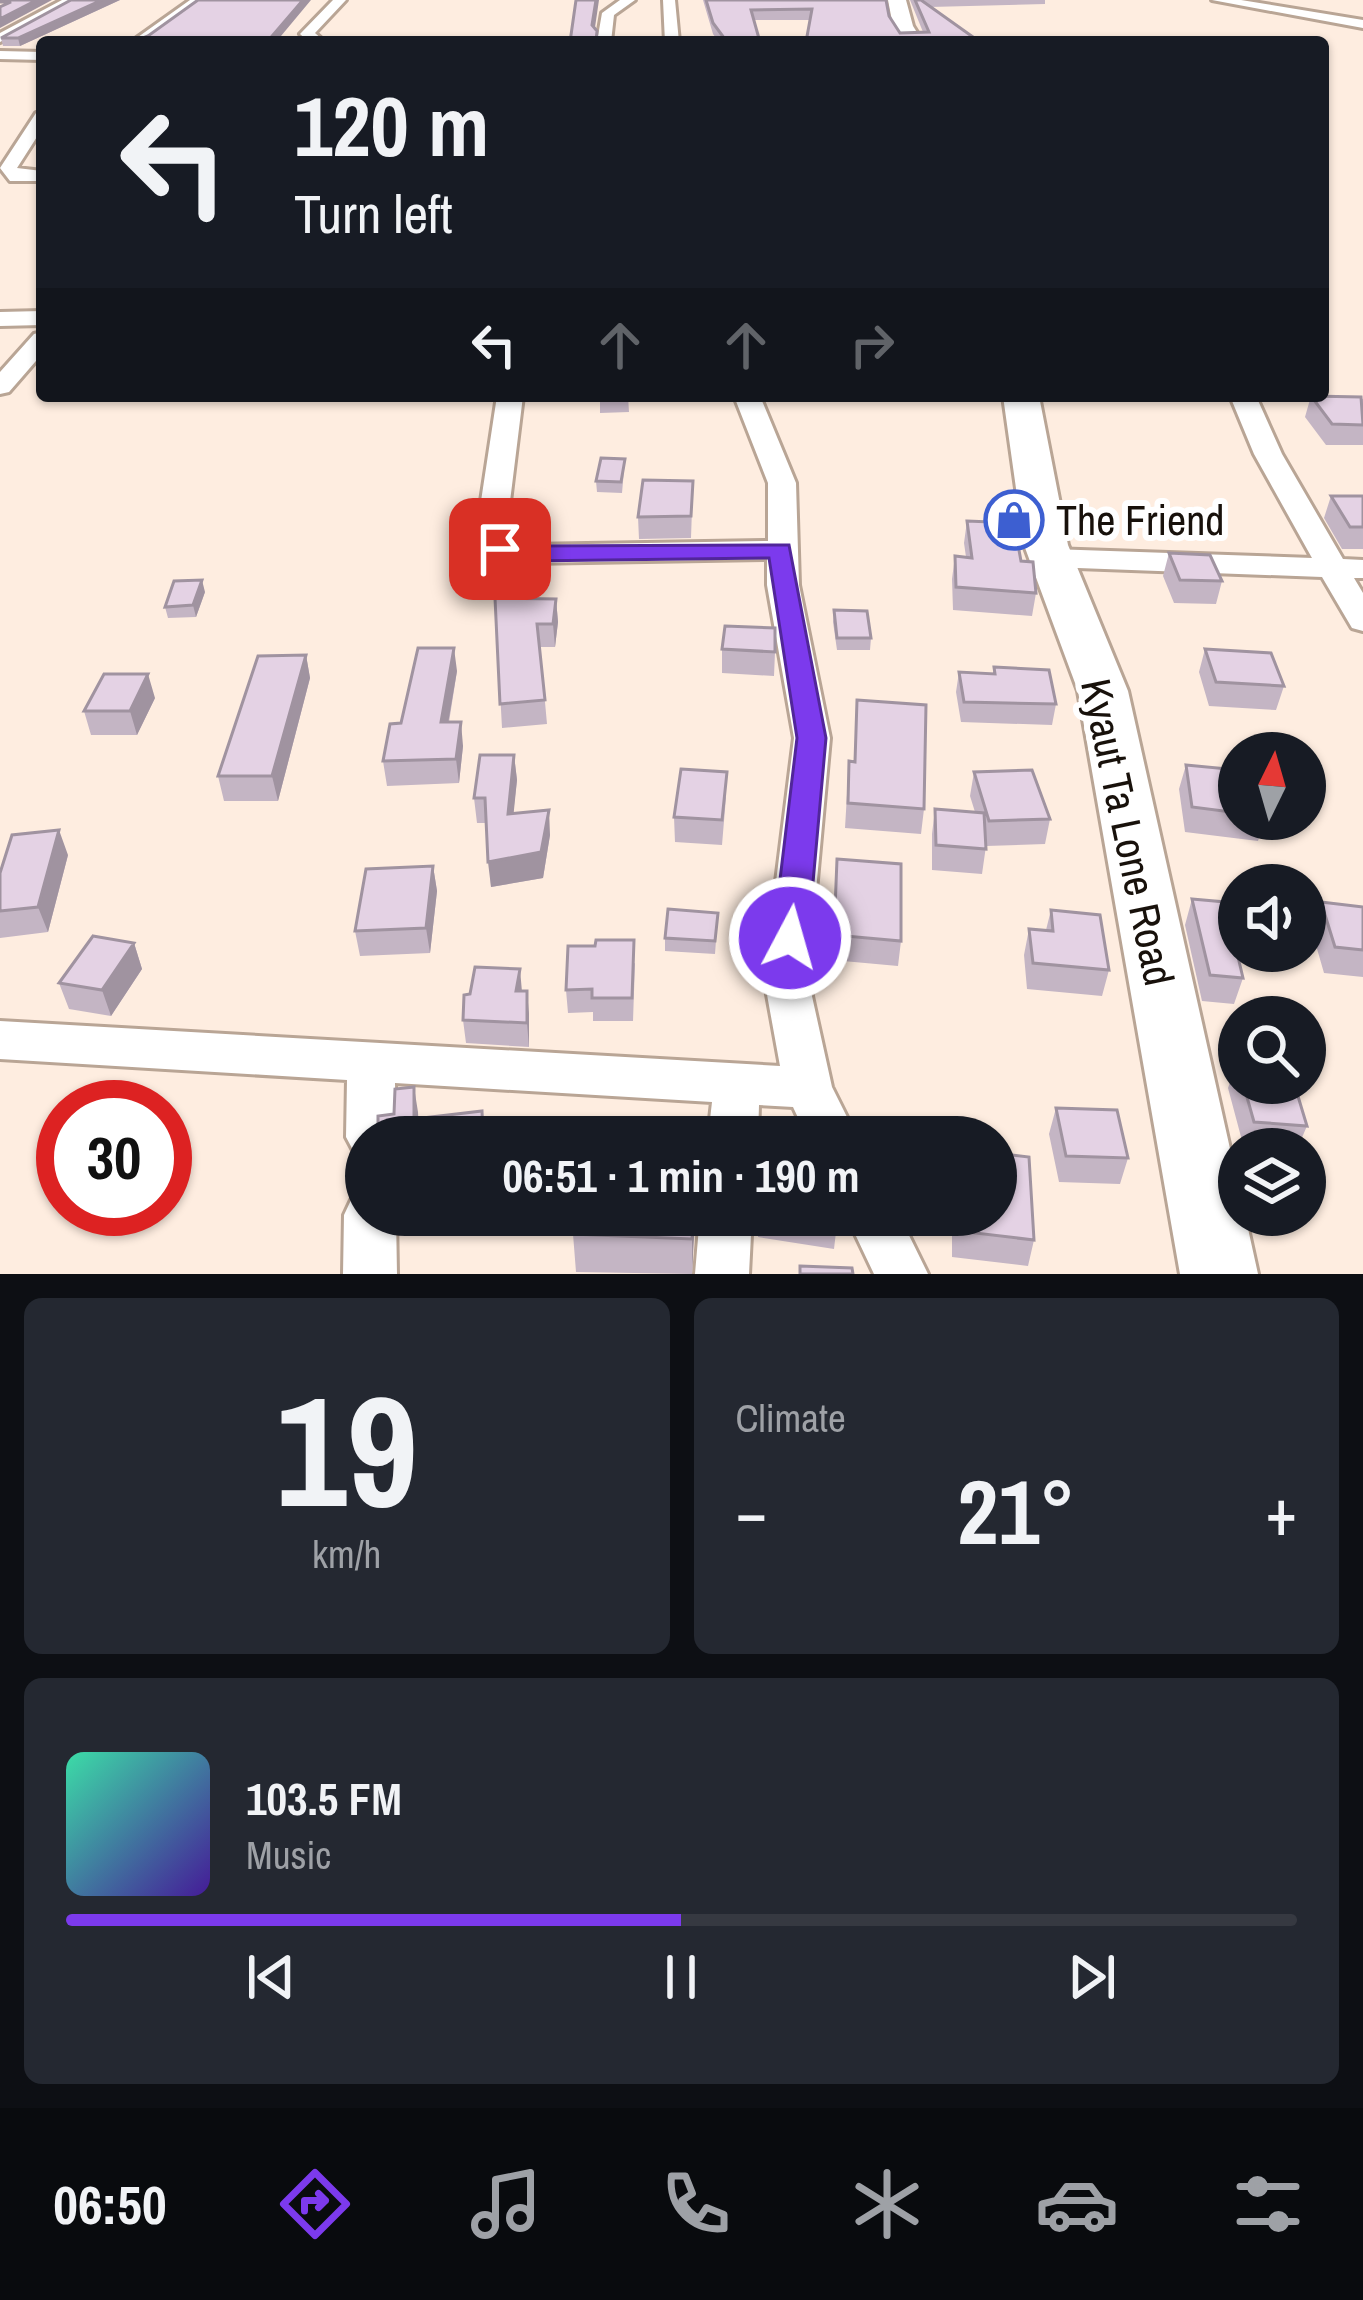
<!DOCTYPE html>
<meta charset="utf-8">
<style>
body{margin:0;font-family:"Archivo Narrow",sans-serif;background:#242831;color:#f1f3f6;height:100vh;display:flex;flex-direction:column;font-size:45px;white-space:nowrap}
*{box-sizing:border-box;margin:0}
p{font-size:39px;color:#9ea1a6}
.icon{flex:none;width:66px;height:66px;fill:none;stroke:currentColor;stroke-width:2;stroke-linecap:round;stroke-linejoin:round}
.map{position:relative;height:1274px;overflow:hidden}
.sheet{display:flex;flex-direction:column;gap:24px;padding:24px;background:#0d0f14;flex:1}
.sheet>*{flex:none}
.banner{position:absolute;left:36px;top:36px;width:1293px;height:366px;border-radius:12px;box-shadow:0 3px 9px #0004;background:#171b24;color:#f1f3f6;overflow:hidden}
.needle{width:78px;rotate:5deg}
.buttons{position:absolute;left:1218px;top:732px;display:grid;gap:24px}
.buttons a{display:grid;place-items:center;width:108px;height:108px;border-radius:50%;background:#171b24;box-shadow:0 3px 9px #0004;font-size:60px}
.speed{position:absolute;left:36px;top:1080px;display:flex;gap:24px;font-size:60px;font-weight:700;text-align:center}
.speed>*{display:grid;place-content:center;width:156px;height:156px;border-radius:50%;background:#171b24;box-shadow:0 3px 9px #0004;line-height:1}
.speed .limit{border:18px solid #d22;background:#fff;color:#111}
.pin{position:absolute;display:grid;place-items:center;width:102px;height:102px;color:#fff;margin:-51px;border-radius:24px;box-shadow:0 6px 18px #0006}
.me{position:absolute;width:132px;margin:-66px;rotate:6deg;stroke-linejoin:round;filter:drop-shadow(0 0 9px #0008)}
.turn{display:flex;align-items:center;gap:42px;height:252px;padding:0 60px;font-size:54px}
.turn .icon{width:156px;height:156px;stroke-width:2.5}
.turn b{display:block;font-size:84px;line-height:102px}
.lanes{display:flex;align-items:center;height:114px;padding:0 60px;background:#0003;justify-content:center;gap:60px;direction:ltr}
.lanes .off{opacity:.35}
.big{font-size:90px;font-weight:700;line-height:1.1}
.sheet .widget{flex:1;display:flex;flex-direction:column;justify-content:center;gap:18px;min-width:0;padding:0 42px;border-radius:18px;background:#242831}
.sheet .dial{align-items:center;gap:0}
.dial b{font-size:156px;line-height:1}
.song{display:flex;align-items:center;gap:36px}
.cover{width:144px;height:144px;border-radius:18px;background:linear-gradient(135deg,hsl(160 70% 55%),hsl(260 70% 35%))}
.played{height:12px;border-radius:6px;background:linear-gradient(90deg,#7c3aed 50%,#363941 50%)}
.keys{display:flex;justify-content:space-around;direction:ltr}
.heat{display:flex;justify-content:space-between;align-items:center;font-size:66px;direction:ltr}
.sheet .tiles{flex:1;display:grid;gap:24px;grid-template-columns:1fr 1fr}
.widget:last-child{grid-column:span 2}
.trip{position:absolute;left:345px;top:1116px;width:672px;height:120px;border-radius:60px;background:#171b24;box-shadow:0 3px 9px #0004;font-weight:700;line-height:120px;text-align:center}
.dock{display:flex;height:192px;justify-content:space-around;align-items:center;background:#090b0e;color:#9ea1a6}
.dock .icon{width:84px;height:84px}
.dock .selected{color:#7c3aed}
.dock b{font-size:54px;color:#f1f3f6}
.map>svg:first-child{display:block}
</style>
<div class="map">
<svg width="1363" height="1274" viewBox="0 0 1363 1274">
<rect width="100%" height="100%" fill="#feede0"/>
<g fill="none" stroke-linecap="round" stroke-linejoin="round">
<defs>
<path id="minor" d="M62,0h15l-77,42v-9z
M190,0h14l-57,42h-16z
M333,0h13l-31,33 10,9h-16l-9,-8z
M620,0h15l-21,15 -3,27h-14l5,-29z
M663,0h12l4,42h-14z
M1212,0h29l122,20v8z
M0,51l42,1v8l-42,-1z
M42,111v18l-25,39 25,3v10h-32l-10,-13 36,-55z
M42,311v14l-42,1v-14z
M42,332v22l-33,38 -9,2v-22l34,-38z
M497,396h26l-17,138 5,8 17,3 240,-4v-58l-34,-87h26l36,87 3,102 31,153 -22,240 24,109 25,50h-50l-14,-30 -34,-2 -1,32h-50l4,-35 -317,-19 1,54h-30v20l-12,-5 -8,-15 1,-57 -347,-21v-38l780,45 -16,-88 30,-240 -27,-153v-26l-239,4 -39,-8 -13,-21z
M1230,396h26l26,58 61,105 20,1v18h-9l9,15v38l-11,-3 -30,-51 -271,-10 -15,-9 15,-9 261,9 -58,-104z
M366,1193v22h30l1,59h-54l1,-59 8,-17z
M700,1215h52l-3,59h-54z
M846,1215h53l29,59h-54z"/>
<path id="secondary" d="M888,0h18l7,26 10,16h-20l-10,-16z
M1003,396h36l29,149 60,146 111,498v26h6l13,59h-78l-102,-583 -54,-146z"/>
</defs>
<use href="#minor" stroke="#b9a595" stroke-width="6"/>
<use href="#secondary" stroke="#b9a595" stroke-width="6"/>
<use href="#minor" fill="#fff" fill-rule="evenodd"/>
<use href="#secondary" fill="#fff" fill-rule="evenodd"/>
</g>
<path fill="#c4b5c4" d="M71,0h49l-100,46h-17l-2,-8z
M703,0h183l3,16 11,17 23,-1 -13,-32h135v4l-115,3 50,35h-174l4,-22h-56l6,22h-41l-6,-8z
M600,396h28l1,16 -29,1z
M1311,396l52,3v46h-37l-21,-28z
M625,459l-3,34 -25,-1 -1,-11z
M693,481l-2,57 -52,1 -1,-22z
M1331,496h32v53h-21l-18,-31z
M967,521l54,40 15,32 -4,23 -79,-6 -1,-31 3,-23 11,1 -2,-14z
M1169,553l53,28 -6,23 -42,-1 -11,-27z
M205,592l-9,25 -28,1 -3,-11z
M495,598l61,1 2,23 -3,25h-15l7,77 -45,4z
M834,610l37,28 -1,12h-33l-4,-28z
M722,649l53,3 -1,24 -52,-3z
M1205,649l79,37 -8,24 -67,-4 -10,-34z
M306,655l4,23 -32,123h-54l-6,-25z
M994,667l62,37 -4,21 -91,-3 -5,-30 3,-20 34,2z
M457,671l-8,51 14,24 -4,37 -72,3 -4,-25 18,-38z
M155,698l-18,37h-46l-7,-24z
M857,700l67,109 -3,25 -76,-6 4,-67h5z
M514,755l3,25 -4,34 37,21 -7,43 -52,9 -4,-64h-10l-3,-25z
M1186,765l53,5v49h26l-7,22 -73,-9 -6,-43z
M974,772l76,47 -5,25 -59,2 -4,28 -50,-4v-36l3,-25 40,3 -5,-16z
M726,797l-4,48 -47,-3 -1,-25z
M68,855l-20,77 -48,6v-65z
M837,859l64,82 -3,25 -66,-6z
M433,866l4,25 -7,62 -70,3 -5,-25z
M1192,899l51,79 -9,26 -32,-3 -17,-76z
M1321,902l42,5v70l-39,-4 -13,-45z
M1051,910l58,60 -7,26 -75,-7 -3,-34 5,-26 17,1z
M718,913l-3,41 -50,-3v-13z
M134,943l8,26 -31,47 -42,-7 -10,-26z
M635,963l-2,58h-40v-9l-25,1 -2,-23z
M522,991l7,23v33l-63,-4 -3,-23z
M1237,1062l2,1v20h4l64,43 -10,23 -53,-1 -16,-60z
M1056,1108l72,50 -8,26 -61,-2 -10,-48z
M695,1215l-3,59 -116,-2 -3,-38z
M760,1215h78l-4,34 -76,-12z
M952,1215h44l38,25 -6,26 -76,-9z"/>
<path fill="#a093a0" d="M37,0h15l-52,28v-9z
M102,0h18l-100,46 -2,-8z
M303,0h8l-35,42h-9z
M596,0h3l-6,41 -1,-16z
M202,580l3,12 -9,25 -3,-12z
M556,599l2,23 -3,25 -2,-23z
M454,648l3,23 -13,76 -3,-25z
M306,655l4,23 -32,123 -6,-25z
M148,674l7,24 -18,37 -7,-24z
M461,722l2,24 -4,37 -3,-24z
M514,755l3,25 -6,59 -3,-25z
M549,810l1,25 -7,43 -52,9 -3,-25z
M59,830l9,25 -20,77 -10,-25z
M433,866l4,25 -7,62 -4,-25z
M134,943l8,26 -31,47 -9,-26z
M520,969l2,23 -6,-1z
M527,991l2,23v33l-2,-24z
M414,1087l4,25 1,25 -5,-18z
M694,1215h1l-3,59v-35z"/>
<path fill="#e4d2e4" stroke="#a093a0" stroke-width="3" d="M0,0h37l-37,19v-12l11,-5h-11z
M71,0h31l-84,38h-17z
M198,0h105l-36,42h-134l15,-6z
M576,0h20l-4,25 5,6 -1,11h-26z
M706,0h180l3,16 11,17 29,-1 -14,-32h6l59,42h-93l-1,-2 -80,2 6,-33 -61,1 9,32h-33l-14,-19z
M1311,396l50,1 2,28 -31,-1z
M601,458l24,1 -4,23 -25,-1z
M643,480l50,1 -2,35 -53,1z
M1331,496h32v31h-13z
M967,521l47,2 7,38 12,1 3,31 -80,-6 -1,-31 17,2z
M1169,553l41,2 12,26 -42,-1z
M202,580l-9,25 -28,2 9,-26z
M495,598l61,1 -3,25h-16l8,76 -45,4z
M834,610l33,1 4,27h-34z
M725,626l50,2v24l-53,-3z
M418,648h36l-13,74h20l-5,37 -73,2 7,-37 11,-1z
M1205,649l66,4 13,33 -68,-4z
M306,655l-34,121h-54l40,-120z
M994,667l55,3 7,34 -92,-2 -5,-30 36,2z
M104,674h44l-18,37h-46z
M857,700l69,5 -2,104 -76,-6 1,-42 6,1z
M480,755h34l-6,59 41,-4 -8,42 -53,10 -3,-64h-11z
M1186,765l53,5v43l-47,-6z
M681,769l46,3 -5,48 -48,-3z
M1032,770l18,49 -61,2 -15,-49z
M935,809l49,4 2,36 -50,-4z
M59,830l-21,77 -38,4v-38l12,-38z
M837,859l64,5v77l-67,-6z
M433,866l-7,62 -71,3 11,-62z
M1192,899l33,3 18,76 -33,-3z
M1321,902l42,5v43l-28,-3z
M668,909l50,4 -3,28 -50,-3z
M1051,910l49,5 9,55 -76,-7 -4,-34 24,2z
M93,936l41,7 -32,47 -43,-7z
M596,940h38l-2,58h-40v-9l-26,1 2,-44h27z
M475,967l45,2 -4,22h11v32l-64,-3 1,-25 6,-1z
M1243,1083h51l13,43 -53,-4z
M414,1087v32l68,-8 1,26h-105v-21l16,-2 1,-25z
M1056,1108l61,2 11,48 -62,-2z
M996,1153l33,4 5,83 -76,-9 -1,-16h39z
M575,1215h119l-2,24 -119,-5z
M783,1215h55l-1,8z
M800,1266l52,2 1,6h-53z"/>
<path fill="#7c3aed" stroke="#51269a" stroke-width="3" d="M500,541l28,5 261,-1 37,193 -18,200 -5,10 -13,4 -12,-4 -5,-10 24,-200 -28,-180 -241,3 -37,-7 -3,-5 3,-6z"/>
<defs>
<symbol id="shop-ring" viewBox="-11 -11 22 22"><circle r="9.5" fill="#fff" stroke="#3d5fd1" stroke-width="1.5"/><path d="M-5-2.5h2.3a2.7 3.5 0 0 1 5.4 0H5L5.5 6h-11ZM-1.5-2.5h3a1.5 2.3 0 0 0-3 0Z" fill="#3d5fd1"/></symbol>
</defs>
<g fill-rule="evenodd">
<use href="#shop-ring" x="981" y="487" width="66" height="66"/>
</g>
<g text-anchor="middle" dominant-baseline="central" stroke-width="12" stroke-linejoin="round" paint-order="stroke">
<g font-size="42" fill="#18110b" stroke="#fff" text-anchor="start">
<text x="1056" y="520">The Friend</text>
</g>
<g font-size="42" fill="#18110b" stroke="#fff">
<text transform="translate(1128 832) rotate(78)">Kyaut Ta Lone Road</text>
</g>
</g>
</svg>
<div class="buttons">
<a><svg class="needle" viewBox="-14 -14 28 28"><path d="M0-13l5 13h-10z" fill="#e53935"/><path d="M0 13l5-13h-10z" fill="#9ea1a6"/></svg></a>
<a><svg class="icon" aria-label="sound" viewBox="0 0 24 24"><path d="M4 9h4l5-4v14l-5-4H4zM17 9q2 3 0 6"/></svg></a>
<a><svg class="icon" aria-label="search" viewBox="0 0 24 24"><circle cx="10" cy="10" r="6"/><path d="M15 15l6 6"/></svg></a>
<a><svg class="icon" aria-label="layers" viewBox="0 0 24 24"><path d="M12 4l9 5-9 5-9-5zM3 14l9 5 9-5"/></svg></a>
</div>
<div class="speed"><div class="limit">30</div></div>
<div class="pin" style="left:500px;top:549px;background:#d93025"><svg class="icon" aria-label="arrive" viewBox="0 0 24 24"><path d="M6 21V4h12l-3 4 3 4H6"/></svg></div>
<svg class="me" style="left:790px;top:938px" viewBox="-20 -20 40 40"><circle r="17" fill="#7c3aed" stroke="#fff" stroke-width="3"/><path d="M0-11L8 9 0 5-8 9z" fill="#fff"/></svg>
<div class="trip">06:51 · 1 min · 190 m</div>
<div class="banner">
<div class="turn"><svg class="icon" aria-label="left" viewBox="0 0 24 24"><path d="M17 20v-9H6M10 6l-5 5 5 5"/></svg><div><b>120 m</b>Turn left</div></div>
<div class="lanes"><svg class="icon" aria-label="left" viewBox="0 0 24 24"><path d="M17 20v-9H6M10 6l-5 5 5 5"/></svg><svg class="icon off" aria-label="ahead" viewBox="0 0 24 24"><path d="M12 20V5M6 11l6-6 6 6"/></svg><svg class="icon off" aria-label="ahead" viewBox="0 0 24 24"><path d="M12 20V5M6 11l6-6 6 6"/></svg><svg class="icon off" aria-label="right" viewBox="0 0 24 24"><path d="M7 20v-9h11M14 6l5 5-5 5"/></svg></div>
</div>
</div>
<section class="sheet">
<div class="tiles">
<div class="widget dial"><b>19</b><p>km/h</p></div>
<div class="widget"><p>Climate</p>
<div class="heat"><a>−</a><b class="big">21°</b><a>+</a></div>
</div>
<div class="widget">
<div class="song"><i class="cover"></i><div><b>103.5 FM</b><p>Music</p></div></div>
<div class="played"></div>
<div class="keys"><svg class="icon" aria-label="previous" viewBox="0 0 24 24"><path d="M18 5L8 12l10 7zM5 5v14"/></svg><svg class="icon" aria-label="pause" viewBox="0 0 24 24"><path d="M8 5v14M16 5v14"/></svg><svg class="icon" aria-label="next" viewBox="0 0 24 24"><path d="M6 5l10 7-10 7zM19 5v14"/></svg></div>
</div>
</div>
</section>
<nav class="dock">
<b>06:50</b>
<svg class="icon selected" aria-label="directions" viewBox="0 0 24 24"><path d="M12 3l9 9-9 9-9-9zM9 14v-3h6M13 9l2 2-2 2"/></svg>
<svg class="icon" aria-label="music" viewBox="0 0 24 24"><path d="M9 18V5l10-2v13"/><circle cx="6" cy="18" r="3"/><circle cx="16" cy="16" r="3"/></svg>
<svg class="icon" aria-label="phone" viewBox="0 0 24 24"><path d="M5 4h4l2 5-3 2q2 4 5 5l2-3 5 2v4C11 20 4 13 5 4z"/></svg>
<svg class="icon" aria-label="climate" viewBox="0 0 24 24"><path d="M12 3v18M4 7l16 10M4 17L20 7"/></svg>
<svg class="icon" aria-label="car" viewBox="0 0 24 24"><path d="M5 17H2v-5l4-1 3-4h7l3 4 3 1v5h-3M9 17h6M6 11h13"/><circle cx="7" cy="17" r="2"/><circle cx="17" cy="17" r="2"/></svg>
<svg class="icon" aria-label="filters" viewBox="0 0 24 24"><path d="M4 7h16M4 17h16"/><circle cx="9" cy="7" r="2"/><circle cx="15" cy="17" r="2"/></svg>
</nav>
